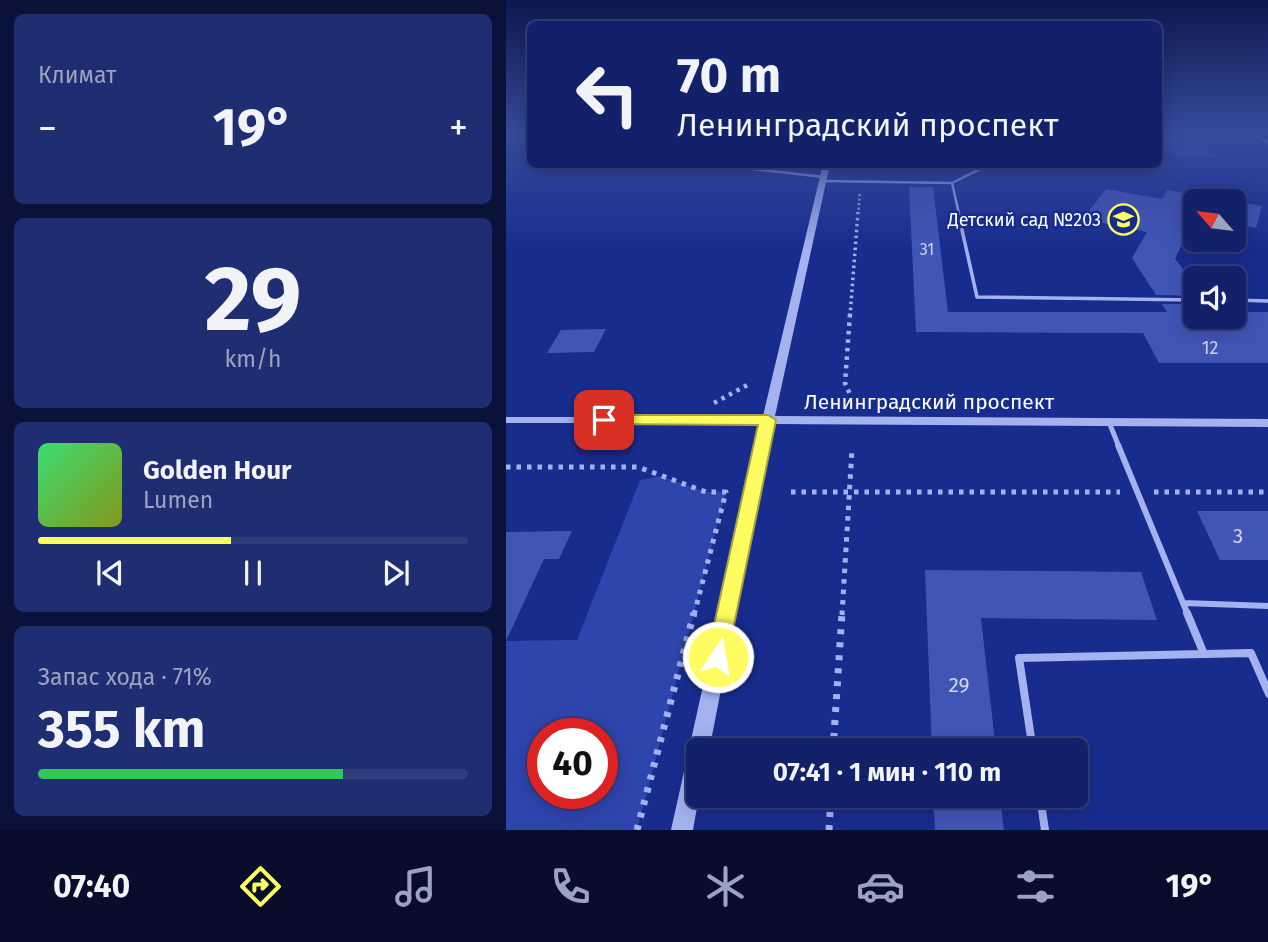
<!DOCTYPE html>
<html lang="ru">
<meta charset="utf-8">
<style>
body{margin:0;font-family:"Fira Sans",sans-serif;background:#1f2e72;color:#f1f3f6;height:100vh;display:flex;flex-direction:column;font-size:26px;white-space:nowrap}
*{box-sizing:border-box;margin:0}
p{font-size:23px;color:#9ca3c1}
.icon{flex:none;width:38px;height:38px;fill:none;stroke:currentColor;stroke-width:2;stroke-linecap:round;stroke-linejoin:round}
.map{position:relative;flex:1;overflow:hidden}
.details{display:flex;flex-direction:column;gap:14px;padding:14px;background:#0a123a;width:506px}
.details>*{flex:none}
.guide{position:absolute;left:21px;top:21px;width:635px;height:147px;border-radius:10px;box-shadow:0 4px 18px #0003,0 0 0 2px #313e7e;background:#12216a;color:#f1f3f6;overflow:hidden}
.needle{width:46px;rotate:298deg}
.tools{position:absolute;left:677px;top:189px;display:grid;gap:14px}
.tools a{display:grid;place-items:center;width:63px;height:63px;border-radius:10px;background:#12216a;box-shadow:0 4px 18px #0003,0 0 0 2px #313e7e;font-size:35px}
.speed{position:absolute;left:21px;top:718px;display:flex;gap:14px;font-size:35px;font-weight:700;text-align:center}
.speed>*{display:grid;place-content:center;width:91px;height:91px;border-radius:50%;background:#12216a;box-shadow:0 4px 18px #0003,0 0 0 2px #313e7e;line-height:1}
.speed .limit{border:10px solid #d22;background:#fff;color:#111}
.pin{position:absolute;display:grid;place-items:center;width:60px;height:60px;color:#fff;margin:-30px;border-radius:14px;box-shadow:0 4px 10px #0006}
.me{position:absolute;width:77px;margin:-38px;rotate:12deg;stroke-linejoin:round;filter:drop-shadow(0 0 5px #0008)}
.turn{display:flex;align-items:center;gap:24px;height:147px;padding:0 35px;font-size:32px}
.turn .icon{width:91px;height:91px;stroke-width:2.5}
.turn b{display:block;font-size:49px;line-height:60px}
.big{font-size:52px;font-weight:700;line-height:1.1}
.details .widget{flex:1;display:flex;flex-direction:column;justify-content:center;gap:10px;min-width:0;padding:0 24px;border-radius:10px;background:#1f2e72}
.details .dial{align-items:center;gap:0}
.dial b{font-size:91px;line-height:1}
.song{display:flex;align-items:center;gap:21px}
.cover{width:84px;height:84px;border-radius:10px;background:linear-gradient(135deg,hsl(140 70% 55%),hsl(70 70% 35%))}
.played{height:7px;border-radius:4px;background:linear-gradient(90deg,#fffc62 45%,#313e7e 45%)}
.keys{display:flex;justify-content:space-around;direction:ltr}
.heat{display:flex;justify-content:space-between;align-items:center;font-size:38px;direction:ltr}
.charge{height:10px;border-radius:5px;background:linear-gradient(90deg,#34c759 71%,#313e7e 0)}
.trip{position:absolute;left:180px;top:738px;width:402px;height:70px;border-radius:10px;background:#12216a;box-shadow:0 4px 18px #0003,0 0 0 2px #313e7e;font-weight:700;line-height:70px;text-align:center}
.menu{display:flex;height:112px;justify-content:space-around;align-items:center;background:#070d2a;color:#9ca3c1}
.menu .icon{width:49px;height:49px}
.menu .on{color:#fffc62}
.menu b{font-size:32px;color:#f1f3f6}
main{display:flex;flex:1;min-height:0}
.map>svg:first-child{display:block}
</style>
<main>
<section class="details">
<div class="widget"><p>Климат</p>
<div class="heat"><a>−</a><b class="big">19°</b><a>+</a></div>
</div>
<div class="widget dial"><b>29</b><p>km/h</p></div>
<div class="widget">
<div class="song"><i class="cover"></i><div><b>Golden Hour</b><p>Lumen</p></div></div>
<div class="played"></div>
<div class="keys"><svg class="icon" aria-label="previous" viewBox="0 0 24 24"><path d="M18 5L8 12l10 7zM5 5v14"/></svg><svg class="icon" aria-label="pause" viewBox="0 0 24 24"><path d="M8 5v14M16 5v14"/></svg><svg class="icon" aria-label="next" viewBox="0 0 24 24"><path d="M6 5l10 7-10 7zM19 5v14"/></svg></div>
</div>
<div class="widget"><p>Запас хода · 71%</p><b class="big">355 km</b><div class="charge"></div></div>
</section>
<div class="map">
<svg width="763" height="830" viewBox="0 0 763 830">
<rect width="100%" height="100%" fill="#182c8e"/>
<path fill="#2f45ae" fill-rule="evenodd" d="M653,134h34l24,23h-41l-17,-20z
M155,476l45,16h20l-89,338h-131v-189l71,-1 63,-160zM37,733h59v60h-59z"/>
<path fill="#4155b6" d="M403,187h24l15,125h219l-5,-8h34v13h38v-5h34v51h-109l-16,-30 -227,-1z
M600,189l56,10 5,-9 29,5v19l-21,45 21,26v11l-40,-1 -24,-37 15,-26 -64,-13z
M728,201l28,5 -6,22 -22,-4z
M100,329l-12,23 -47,1 14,-23z
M691,511h71v49h-48z
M66,531l-13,28h-15l-38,82v-109z
M419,570l216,2 16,48 -176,-2 15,133h-64z
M427,796h67l4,34h-69z"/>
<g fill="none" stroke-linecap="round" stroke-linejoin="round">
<path stroke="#a4b2ef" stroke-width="2.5" stroke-dasharray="2 2.5" stroke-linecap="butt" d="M352,214l2,-21"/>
<path stroke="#a4b2ef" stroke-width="3.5" stroke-dasharray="2.5 3.5" stroke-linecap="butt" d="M344,316l8,-104"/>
<path stroke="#a4b2ef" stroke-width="4.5" stroke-dasharray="3.5 5" stroke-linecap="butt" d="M344,314l-5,69 10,23
M208,403l37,-20"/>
<path stroke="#a4b2ef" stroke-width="5" stroke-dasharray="4.5 6" stroke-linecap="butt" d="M0,467h132l68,25h20l-32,123
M285,492h329
M648,492h115
M336,615l10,-166"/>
<path stroke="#a4b2ef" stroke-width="7" stroke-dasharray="5 8" stroke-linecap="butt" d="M327,751l9,-138
M131,830l57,-217
M323,830l2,-34"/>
<path stroke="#a4b2ef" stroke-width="2.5" d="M748,134l15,10
M213,165l105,12
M317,181l129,2 38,-19
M446,183l7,31"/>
<path stroke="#a4b2ef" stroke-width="3.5" d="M452,212l19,85 219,3
M728,300l35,1"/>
<path stroke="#a4b2ef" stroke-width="5" d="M603,422l10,25"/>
<path stroke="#a4b2ef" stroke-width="6" d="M612,445l70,170
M678,603l85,3"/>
<path stroke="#a4b2ef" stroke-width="8" d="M698,654l47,-1 18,41
M527,751l-14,-93 185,-4 -17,-41
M534,796l5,34"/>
<path stroke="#a4b2ef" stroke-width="6" d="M0,420h262"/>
<path fill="#a4b2ef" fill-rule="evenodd" d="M317,164h7l-55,252 494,3v8l-496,-3 -64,327h-11l1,45 -6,34h-22l91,-410z"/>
</g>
<linearGradient id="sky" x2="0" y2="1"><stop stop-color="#0d184e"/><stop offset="0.54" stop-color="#374b9b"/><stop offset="1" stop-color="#374b9b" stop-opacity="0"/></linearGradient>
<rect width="763" height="250" fill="url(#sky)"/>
<path fill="#fffc62" stroke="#a6a440" stroke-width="2" d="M98,415h164l8,5 -50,244 -8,3 -8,-3 -3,-7 51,-232 -160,-1 -2,-4 2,-4z"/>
<defs>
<symbol id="school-ring" viewBox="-11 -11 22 22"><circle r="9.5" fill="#182c8e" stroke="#fffc62" stroke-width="1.5"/><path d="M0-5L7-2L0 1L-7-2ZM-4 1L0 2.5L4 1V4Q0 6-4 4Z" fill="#fffc62"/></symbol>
</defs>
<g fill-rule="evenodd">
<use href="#school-ring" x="600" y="202" width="35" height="35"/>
</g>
<g text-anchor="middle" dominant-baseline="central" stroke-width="5" stroke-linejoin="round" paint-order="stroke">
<g font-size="16" fill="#d0d4ed">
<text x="421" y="249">31</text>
</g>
<g font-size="18" fill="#fff" stroke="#182c8e" text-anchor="end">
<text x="595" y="220">Детский сад №203</text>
</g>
<g font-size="18" fill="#d0d4ed">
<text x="704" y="348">12</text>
</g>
<g font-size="21" fill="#fff" stroke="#182c8e">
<text x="423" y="402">Ленинградский проспект</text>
</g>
<g font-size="21" fill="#d0d4ed">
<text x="732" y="536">3</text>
<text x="453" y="685">29</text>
</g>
</g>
</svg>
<div class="tools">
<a><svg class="needle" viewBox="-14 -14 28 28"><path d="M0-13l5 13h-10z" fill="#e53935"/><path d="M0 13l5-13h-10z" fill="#9ca3c1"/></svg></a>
<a><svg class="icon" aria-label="sound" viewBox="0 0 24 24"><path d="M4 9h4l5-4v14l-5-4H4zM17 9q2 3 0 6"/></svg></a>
</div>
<div class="speed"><div class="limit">40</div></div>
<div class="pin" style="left:98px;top:420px;background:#d93025"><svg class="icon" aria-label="arrive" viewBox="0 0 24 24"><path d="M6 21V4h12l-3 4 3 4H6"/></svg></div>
<svg class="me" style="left:212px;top:657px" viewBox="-20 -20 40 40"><circle r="17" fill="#fffc62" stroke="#fff" stroke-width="3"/><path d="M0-11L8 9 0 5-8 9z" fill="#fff"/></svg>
<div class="trip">07:41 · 1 мин · 110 m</div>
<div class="guide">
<div class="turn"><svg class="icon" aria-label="left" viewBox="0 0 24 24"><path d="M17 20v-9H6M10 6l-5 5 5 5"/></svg><div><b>70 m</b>Ленинградский проспект</div></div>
</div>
</div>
</main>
<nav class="menu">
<b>07:40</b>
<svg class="icon on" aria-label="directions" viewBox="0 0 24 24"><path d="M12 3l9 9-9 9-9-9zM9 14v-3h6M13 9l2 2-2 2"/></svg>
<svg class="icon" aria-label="music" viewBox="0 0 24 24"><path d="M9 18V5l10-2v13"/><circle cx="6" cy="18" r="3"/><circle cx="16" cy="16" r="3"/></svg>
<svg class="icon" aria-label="phone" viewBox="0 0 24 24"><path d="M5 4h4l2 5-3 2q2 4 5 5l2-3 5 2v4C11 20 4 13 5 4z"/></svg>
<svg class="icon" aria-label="climate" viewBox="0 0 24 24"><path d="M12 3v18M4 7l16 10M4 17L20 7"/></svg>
<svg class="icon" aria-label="car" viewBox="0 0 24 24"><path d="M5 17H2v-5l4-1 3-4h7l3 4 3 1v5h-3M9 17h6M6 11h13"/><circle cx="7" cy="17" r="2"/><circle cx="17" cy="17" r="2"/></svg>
<svg class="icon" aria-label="filters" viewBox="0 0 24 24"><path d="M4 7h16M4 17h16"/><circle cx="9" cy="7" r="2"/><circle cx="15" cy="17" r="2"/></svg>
<b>19°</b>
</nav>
